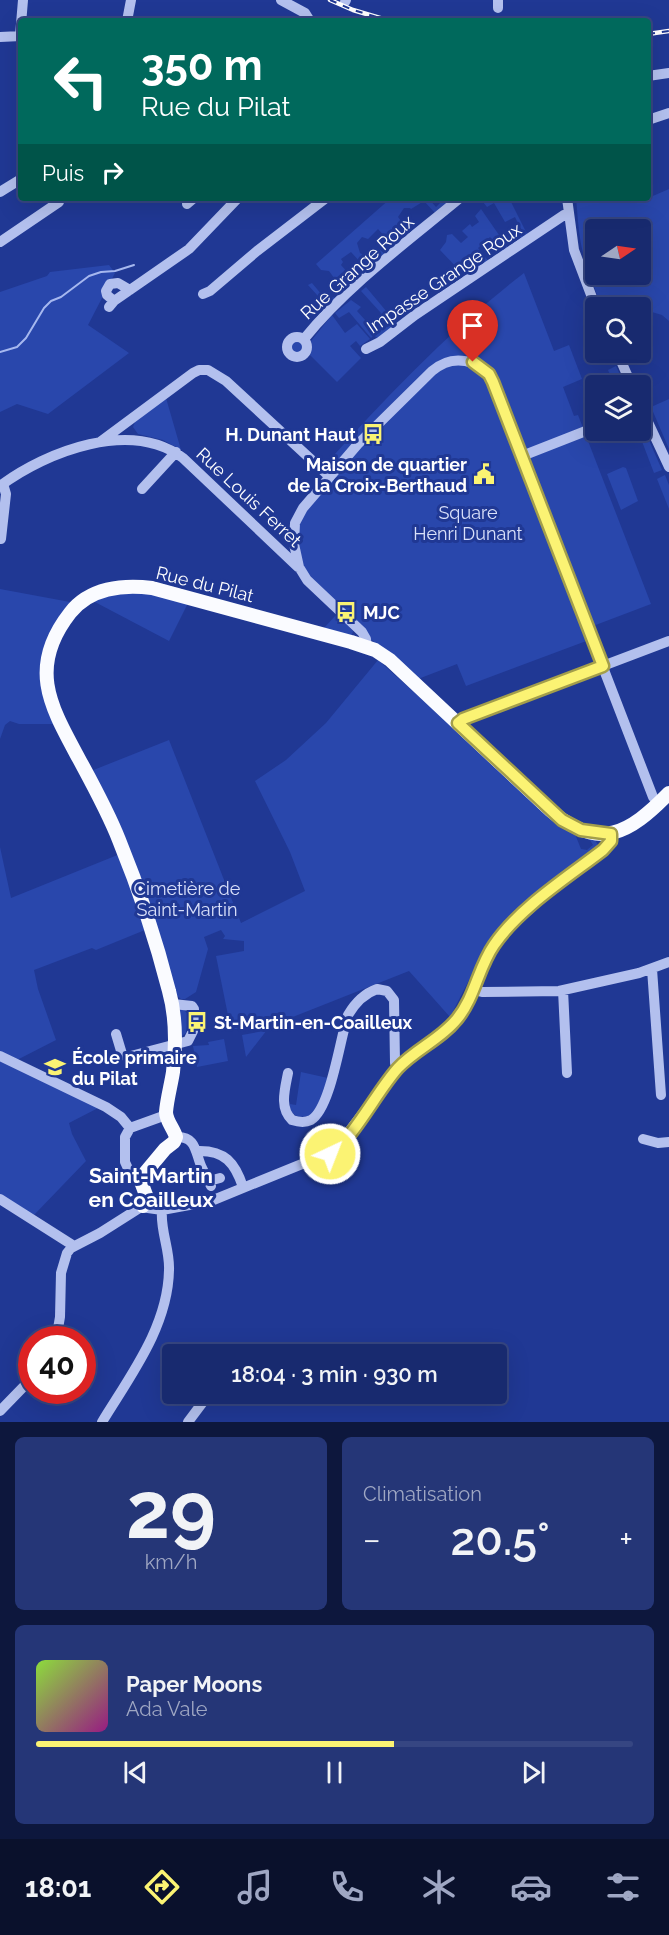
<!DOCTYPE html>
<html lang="fr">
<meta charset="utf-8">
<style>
body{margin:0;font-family:Raleway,sans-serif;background:#253677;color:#f1f3f6;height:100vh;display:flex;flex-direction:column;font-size:22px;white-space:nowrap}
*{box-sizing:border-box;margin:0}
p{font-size:20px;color:#9fa7c3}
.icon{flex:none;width:33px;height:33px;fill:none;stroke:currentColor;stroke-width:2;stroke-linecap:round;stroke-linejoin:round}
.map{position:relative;height:1422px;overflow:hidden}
.panel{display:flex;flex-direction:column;gap:15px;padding:15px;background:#0d173d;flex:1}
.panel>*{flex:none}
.hud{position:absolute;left:18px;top:18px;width:633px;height:183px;border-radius:6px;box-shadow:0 6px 24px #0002,0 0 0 2px #364682;background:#00695c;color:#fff;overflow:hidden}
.needle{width:39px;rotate:77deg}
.controls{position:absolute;left:585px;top:219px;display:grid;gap:12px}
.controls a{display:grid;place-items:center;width:66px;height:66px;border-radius:6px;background:#182a6f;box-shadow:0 6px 24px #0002,0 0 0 2px #364682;font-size:30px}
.speed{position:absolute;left:18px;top:1326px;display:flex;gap:12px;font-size:30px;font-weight:700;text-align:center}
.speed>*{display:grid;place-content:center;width:78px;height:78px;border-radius:50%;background:#182a6f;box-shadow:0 6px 24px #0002,0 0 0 2px #364682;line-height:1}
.speed .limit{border:9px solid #d22;background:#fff;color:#111}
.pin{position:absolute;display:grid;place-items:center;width:51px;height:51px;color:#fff;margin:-62px -26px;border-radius:50% 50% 50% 0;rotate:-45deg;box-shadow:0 0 6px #0007}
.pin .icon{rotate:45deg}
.me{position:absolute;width:66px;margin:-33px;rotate:43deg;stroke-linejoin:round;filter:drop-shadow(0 0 4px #0008)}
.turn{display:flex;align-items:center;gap:21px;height:126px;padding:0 24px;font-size:27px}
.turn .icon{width:78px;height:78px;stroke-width:2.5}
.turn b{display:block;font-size:42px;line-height:51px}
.then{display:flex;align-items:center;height:57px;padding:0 24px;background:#0003;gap:12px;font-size:22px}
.big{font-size:45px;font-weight:600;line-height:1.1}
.panel .widget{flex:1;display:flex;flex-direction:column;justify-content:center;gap:9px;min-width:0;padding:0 21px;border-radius:9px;background:#253677}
.panel .dial{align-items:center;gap:0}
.dial b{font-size:78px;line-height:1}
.song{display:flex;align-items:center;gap:18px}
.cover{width:72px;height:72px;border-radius:9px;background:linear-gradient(135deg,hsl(90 70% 55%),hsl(310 70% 35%))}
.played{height:6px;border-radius:3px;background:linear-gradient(90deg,#fbf373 60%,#364682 60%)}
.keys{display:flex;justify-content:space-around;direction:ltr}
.heat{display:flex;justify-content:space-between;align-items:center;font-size:33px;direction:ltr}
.panel .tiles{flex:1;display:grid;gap:15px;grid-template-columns:1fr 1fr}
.widget:last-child{grid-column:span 2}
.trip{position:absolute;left:162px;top:1344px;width:345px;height:60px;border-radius:6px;background:#182a6f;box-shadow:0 6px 24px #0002,0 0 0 2px #364682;font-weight:600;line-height:60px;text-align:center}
.tab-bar{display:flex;height:96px;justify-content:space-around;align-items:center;background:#0a112c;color:#9fa7c3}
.tab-bar .icon{width:42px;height:42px}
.tab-bar .active{color:#fbf373}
.tab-bar b{font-size:27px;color:#f1f3f6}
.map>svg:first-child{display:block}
</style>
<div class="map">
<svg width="669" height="1422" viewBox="0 0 669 1422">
<rect width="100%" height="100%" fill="#203894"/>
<path fill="#2947ac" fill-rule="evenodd" d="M669,189v132l-7,-6 -27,-8 -11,-8 -13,8h-9l-12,-30 1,-8c-12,-12 -13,-53 -15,-71h61l2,4zM596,230h44v44h-44z
M391,198l3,3 1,-3h33l8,9 9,-9 5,4 -15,11 -11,-12 -13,8 -1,-1h-6l-6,9 3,4 -6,11 4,11 -5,4 -16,-18 -10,10 -6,-2 -5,6 3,10 5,3 12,-8 9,6 -15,13 -7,-7 -3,3 -10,-11 -10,7 2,3 -2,3 9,10 5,-4 7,2 -20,20 -6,-1 -2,-5 3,-5 -8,-11 -8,-1 -5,-6z
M483,198h8l1,2 8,-2 2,2 4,-2 4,2 18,36 -6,3 -2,-3 -2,1 -2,-4 5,-4 -6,-12 -10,5 -11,-19 -7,4 -4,-5 2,-2z
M481,209l27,39 -6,3 -12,-14 -12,11 11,14 -16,10 -6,-7 -7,6 -20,-21 6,-8 1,-7 5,-1 9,9 7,-6 -6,-6 8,-7 2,3 7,-5 -4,-6z
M109,265l6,8 -27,52 41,28 -81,61 -31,-10 -17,8v-120l47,-16 3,-4z
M524,273l30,78 15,-6 13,34 -19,8 11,29 4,-1 73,189 -58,22 4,11 -131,49 -9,-22 -39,15 -35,-28 -72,-71 -9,-15 -5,-37 11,-23 27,-30 -10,-10c62,-69 126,-136 199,-192z
M312,283l10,12 14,3 -9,8 -19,-21z
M366,287l31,37 -19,15 -4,-4 -3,3 -22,-26 -10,6 -4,-5 16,-13 10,7 -4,4 9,10 5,2 10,-10 -20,-22z
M332,315l13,18 12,-9 13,15 -10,7 -4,-5 -6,5 11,12 -24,24 -27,-27 2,-7 -1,-7z
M290 347a7 7 0 1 1 14 0a7 7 0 1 1-14 0Z
M616,366l9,19h-11l-6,-15z
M166,398l15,52 -18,-10 -25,-6 -5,-7 2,-5z
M669,399v50l-18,-42z
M641,422l21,48 -8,3 -16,-42 2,-1z
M623,467l3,1 12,33 -17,9 -14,-36z
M665,475l4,10v24l-12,-30z
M0,589l70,13 2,2 -25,44 8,76h-36l-9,-3 -5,4 -5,14z
M141,590l48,11 -20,40 -76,-40 11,-6z
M337,614l16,17 -1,4 -3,2 -26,-8z
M378,660l110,98 56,54 31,22 6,15 6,1 6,-5 -3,-5 -10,-3 1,-3 13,4 4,7 -6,7 -11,7 -77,65 -16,19 -38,74 -41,-46 -139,55 -24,31 -4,-22 16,-3 7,-7 -1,-2 -33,7 -15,-74 28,-5v-10l-21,-2 2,-3 -4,-6 -17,7 4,12 -12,43 -11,7h-4l-6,-5 -84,-223 78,-31 72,183 64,-32 -15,-39 -35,-71 31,-21 40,-37z
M0,847l11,51 109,-44 25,76 -49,20 -4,-2 -58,22 4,19 18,51 -41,21 -15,-7z
M178,1009l6,1 5,5 -3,18 -4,3h-2z
M224,1039l4,22 -31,6 -4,-21 16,-1 -1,-3z
M0,1061l100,46 -31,16 3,11 14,27 -52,54 -34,-19z
M301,1072l27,6 -7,24 -12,14 -10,1c-5,-2 -10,-6 -9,-13l6,1z"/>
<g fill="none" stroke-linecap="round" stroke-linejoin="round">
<path stroke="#a6b8ef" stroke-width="2" d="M0,352l17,-5 9,-9 18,-30 7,-7 10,-4 28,-21 12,-4 14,-1 19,-6"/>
<path stroke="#b3c0ee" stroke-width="10" d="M281,0l24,13 5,8
M345,2l1,-2
M498,8v-8
M127,21l4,-21
M20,36l3,-36
M0,37l21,-1
M648,76l21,-3
M648,120l21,-7
M0,192l21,-13
M567,198l7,52 22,58
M187,204l7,-6
M0,242l59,-40
M203,294l7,-3 47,-40 69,-53
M114,301l-7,-6 -1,-4 4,-7 8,-1 12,7
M109,307l5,-6 75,-52 49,-51
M287 347a10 10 0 1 1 20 0a10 10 0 1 1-20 0Z
M304,339c44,-54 103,-97 156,-141
M366,349l14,-7 35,-27 149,-100 5,-1
M617,352l15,34
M640,405l29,62
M100,442l93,-69 6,-3h9l18,11 103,95
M522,456l74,-29
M0,486c47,-35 131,-67 183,-28l115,109
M142,489l34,-37
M1,539l5,-45 -3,-10
M367,647l-1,-8 -4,-7 -55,-52 -8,-13 -5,-23 1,-21 8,-15 55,-64 74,-73c21,-18 48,-12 61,11l160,415 6,7
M457,723l6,-4 206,-78
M652,969l9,126
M474,990l8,2 77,-1 80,-18 30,-11
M563,990l4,83
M116,1034l6,20 5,3 61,-16 5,-10 1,-22 -2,-3 -19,-2
M0,1056l106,51 15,10 9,11
M288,1073c-3,16 -9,35 4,47 6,2 13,3 19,0 20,-12 29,-82 37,-105 7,-12 15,-21 29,-26l10,2 7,9 1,63 3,4
M176,1137c21,-1 19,16 26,31 3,6 6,12 9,18
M643,1139l15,4 11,-1
M197,1151c28,-1 38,12 46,36
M209,1181l11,-3
M140,1183l-9,-8 -6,-13v-25l5,-9 36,-13
M0,1199l74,47
M56,1340l4,-23 1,-44 6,-20 4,-5 29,-15 41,-26 21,3 49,-9 123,-50 64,-84 46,-35 13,-13 17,-29 10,-28 20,-29 44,-41 55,-42 8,-9v-7
M0,1411l32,-33
M102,1422c28,-46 66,-95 67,-152 1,-20 -9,-40 -7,-60
M188,1422l21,-28"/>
<path stroke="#fafbff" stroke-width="14" d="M143,1206l3,-11 -6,-16 25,-30 9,-7 2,-5c-2,-8 -10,-16 -10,-25 1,-13 5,-27 7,-40 3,-26 3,-56 -4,-81 -13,-51 -30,-102 -50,-151 -11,-28 -26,-55 -40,-81 -28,-52 -52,-91 -9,-146 19,-25 53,-29 82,-25l199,54 24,8 15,10 160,150c49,42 79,24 119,-17"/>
<defs>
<path id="rail" d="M330,0l23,10 37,11
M648,34l21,-3"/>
</defs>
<use href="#rail" stroke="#fff" stroke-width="4.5"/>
<use href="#rail" stroke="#203894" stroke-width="2" stroke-dasharray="7" stroke-linecap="butt"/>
</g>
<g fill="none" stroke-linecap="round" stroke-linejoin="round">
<defs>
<path id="route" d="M330,1154c24,-16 47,-63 68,-86 18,-19 43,-29 59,-49 18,-22 21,-51 37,-74 25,-37 74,-68 109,-95l8,-9v-7l-30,-4 -19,-10 -104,-97 5,-4 140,-53 -110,-284 -4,-8 -16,-12"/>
</defs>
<use href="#route" stroke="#a39e4b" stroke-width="15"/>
<use href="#route" stroke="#fbf373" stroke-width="10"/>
</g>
<defs>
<symbol id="bus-bare" viewBox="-9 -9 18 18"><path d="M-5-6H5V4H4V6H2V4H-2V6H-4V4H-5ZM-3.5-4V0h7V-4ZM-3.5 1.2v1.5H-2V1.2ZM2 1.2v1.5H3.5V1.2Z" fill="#fbf373" stroke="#203894" stroke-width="2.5" paint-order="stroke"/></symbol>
<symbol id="civic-bare" viewBox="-9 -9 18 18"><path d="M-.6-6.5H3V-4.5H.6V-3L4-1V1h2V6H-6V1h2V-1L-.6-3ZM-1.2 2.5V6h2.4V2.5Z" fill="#fbf373" stroke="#203894" stroke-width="2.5" paint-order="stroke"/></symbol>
<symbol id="school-bare" viewBox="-9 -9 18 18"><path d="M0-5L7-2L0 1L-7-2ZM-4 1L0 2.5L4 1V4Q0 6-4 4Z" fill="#fbf373" stroke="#203894" stroke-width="2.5" paint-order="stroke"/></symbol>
</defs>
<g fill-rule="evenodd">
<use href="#bus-bare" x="358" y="419" width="30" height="30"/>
<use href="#civic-bare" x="469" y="459" width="30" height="30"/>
<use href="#bus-bare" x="331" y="597" width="30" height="30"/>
<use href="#bus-bare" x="182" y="1007" width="30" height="30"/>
<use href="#school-bare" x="40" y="1052" width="30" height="30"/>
</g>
<g text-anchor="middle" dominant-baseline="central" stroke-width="6" stroke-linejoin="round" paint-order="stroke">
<g font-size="18" fill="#fff" stroke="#203894">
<text transform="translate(357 267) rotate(-42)">Rue Grange Roux</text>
<text transform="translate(444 278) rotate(-34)">Impasse Grange Roux</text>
<text transform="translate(249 497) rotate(43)">Rue Louis Ferret</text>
<text transform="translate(205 584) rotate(14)">Rue du Pilat</text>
</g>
<g font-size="18" font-weight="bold" fill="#fff" stroke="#203894" text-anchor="start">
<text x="356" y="434" text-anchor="end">H. Dunant Haut</text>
<text x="467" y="464" text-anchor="end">Maison de quartier<tspan x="467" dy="21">de la Croix-Berthaud</tspan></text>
<text x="363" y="612">MJC</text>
<text x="214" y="1022">St-Martin-en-Coailleux</text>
<text x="72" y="1057">École primaire<tspan x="72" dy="21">du Pilat</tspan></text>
</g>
<g font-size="18" fill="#d9e0fa" stroke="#203894">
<text x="468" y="512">Square<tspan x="468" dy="21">Henri Dunant</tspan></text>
<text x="187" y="888">Cimetière de<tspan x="187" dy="21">Saint-Martin</tspan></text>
</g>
<g font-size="21" font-weight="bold" fill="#fff" stroke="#203894">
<text x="151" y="1175">Saint-Martin<tspan x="151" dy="24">en Coailleux</tspan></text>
</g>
</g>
</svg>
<div class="controls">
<a><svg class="needle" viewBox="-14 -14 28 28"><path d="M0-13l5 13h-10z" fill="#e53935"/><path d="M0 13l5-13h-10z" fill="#9fa7c3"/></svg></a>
<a><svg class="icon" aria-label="search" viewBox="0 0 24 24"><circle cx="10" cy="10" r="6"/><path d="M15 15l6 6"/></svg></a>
<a><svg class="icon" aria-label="layers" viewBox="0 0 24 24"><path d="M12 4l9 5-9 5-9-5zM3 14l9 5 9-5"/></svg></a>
</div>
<div class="speed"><div class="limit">40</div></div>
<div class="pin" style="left:473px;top:362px;background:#d93025"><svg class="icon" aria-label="arrive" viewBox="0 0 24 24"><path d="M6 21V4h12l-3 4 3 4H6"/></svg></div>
<svg class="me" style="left:330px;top:1154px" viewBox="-20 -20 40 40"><circle r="17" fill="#fbf373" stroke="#fff" stroke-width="3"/><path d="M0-11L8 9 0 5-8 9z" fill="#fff"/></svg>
<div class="trip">18:04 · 3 min · 930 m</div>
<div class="hud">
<div class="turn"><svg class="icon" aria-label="left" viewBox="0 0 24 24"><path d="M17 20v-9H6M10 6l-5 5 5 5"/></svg><div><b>350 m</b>Rue du Pilat</div></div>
<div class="then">Puis<svg class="icon" aria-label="right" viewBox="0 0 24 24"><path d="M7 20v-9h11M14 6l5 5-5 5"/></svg></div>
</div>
</div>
<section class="panel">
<div class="tiles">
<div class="widget dial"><b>29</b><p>km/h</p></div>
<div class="widget"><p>Climatisation</p>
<div class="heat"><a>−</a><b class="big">20.5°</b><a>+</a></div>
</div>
<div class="widget">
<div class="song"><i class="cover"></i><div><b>Paper Moons</b><p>Ada Vale</p></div></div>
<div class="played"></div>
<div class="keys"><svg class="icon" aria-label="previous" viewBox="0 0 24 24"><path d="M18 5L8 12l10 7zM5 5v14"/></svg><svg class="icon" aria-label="pause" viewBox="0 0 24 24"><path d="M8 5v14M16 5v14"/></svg><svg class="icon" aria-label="next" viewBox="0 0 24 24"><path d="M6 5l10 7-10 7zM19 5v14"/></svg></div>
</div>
</div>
</section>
<nav class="tab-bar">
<b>18:01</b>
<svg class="icon active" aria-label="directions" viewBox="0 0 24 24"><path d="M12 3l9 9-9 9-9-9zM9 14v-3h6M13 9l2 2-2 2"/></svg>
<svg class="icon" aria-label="music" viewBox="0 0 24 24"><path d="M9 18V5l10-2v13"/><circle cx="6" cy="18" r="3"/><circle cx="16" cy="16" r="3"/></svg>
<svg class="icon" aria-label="phone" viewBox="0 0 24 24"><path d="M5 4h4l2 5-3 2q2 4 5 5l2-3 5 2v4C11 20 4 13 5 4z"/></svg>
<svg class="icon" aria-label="climate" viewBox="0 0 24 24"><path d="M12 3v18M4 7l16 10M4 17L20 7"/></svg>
<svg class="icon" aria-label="car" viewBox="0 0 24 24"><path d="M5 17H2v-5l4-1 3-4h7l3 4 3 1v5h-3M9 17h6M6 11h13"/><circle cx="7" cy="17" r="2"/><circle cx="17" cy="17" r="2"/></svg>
<svg class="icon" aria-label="filters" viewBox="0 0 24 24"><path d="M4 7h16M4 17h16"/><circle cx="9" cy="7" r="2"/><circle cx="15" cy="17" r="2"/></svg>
</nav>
